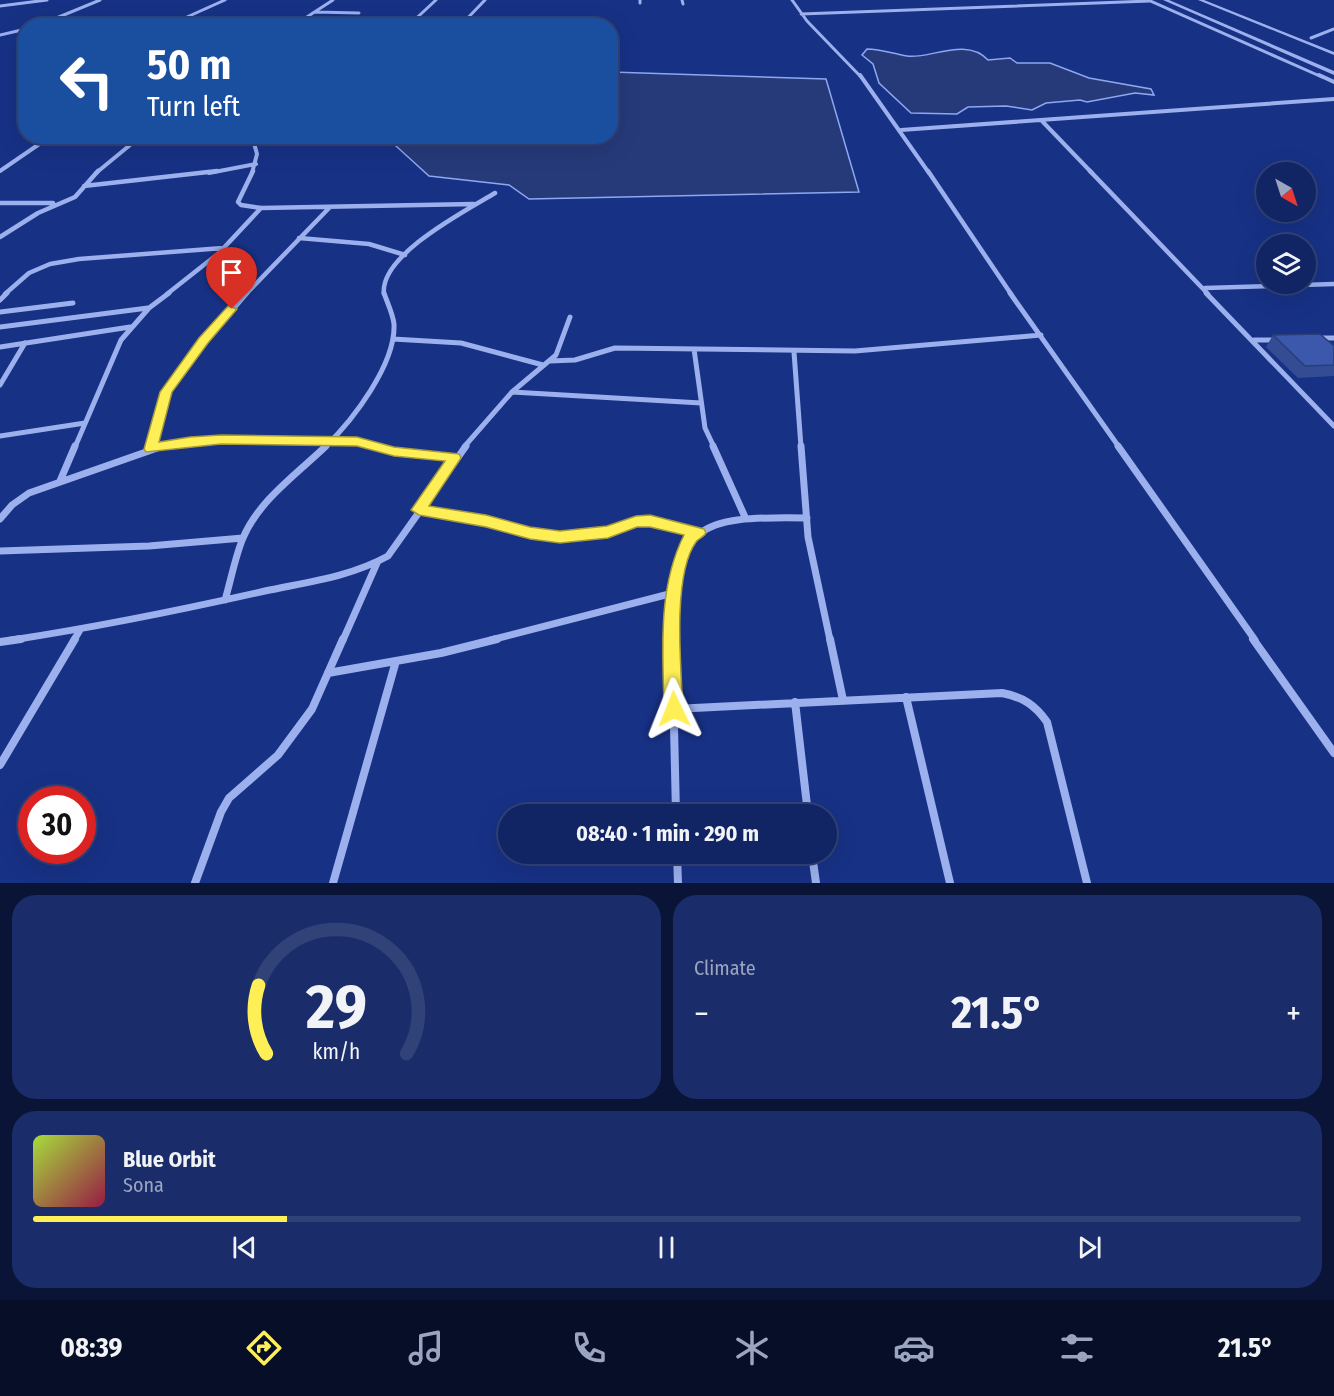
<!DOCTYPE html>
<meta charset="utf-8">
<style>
body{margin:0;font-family:"Fira Sans Condensed",sans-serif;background:#1a2d6a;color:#f1f3f6;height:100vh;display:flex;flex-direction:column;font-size:22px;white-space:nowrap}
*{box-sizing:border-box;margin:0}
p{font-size:20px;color:#9ca5bf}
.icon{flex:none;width:33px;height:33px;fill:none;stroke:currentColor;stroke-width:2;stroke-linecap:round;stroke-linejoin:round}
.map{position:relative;height:883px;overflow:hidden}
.details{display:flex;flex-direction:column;gap:12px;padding:12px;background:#091437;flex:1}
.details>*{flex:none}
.banner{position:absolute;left:18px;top:18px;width:600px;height:126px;border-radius:24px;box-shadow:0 6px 24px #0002,0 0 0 2px #304278;background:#1a4fa0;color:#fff;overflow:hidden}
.needle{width:39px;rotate:141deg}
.buttons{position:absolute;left:1256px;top:162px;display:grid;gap:12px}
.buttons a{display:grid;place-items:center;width:60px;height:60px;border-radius:50%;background:#112564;box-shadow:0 6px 24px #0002,0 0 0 2px #304278;font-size:30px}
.speed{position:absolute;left:18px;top:786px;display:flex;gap:12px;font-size:30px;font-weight:700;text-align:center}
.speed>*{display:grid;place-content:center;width:78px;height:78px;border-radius:50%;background:#112564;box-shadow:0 6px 24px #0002,0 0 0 2px #304278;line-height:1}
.speed .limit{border:9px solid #d22;background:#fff;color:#111}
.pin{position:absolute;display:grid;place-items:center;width:51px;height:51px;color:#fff;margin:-62px -26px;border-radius:50% 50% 50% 0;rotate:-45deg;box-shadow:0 0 6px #0007}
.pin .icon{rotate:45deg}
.me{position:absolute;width:66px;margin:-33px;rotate:358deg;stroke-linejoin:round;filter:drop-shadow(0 0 4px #0008)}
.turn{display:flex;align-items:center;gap:21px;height:126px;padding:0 30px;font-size:27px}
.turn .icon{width:78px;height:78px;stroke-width:2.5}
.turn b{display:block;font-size:42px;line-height:51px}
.big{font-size:45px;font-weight:700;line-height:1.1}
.details .card{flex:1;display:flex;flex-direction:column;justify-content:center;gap:9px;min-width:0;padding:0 21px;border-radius:24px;background:#1a2d6a}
.details .dial{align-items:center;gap:0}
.dial svg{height:156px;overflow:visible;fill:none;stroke:#304278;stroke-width:7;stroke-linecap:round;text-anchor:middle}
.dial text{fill:#f1f3f6;stroke:none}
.song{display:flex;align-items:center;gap:18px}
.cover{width:72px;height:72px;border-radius:9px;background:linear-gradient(135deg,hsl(80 70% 55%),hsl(340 70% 35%))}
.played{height:6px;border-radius:3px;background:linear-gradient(90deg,#ffef57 20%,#304278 20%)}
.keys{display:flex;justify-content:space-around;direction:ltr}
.heat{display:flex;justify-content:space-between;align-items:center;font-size:33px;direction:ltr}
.details .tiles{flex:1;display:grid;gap:12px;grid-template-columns:1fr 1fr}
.card:last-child{grid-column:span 2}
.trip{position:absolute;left:498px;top:804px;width:339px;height:60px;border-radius:30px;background:#112564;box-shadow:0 6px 24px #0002,0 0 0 2px #304278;font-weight:700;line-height:60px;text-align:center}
.tabs{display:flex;height:96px;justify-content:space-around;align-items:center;background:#070f28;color:#9ca5bf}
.tabs .icon{width:42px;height:42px}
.tabs .active{color:#ffef57}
.tabs b{font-size:27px;color:#f1f3f6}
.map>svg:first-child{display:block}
</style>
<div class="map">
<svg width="1334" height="883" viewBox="0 0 1334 883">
<rect width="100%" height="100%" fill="#173185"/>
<path fill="#263a7a" stroke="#8da8f0" stroke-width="1.5" d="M867,49c15,0 26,5 40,7 21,4 59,-20 81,4l22,-2 7,5h33l39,15 62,11 3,6 -19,-2 -48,9 -7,-2 -34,3 -14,7 -26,-4 -38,1 -11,7 -46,-1 -32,-30 -6,-19 -11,-9z
M611,72l215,7 33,113 -330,7 -20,-14 -80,-9 -33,-30 19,-10h195z"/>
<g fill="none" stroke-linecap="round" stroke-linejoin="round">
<path stroke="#9bb0ed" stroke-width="3" d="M640,0v3
M682,0l1,4
M792,0l15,21 54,56
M1148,0l174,77
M0,6l47,-6
M315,12l44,1
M801,14l349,-13
M42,23l84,3
M37,26l63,-26
M167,26l58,-26
M293,26l40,-26
M408,26l28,-26
M460,26l25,-26
M0,35l26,-6
M1311,38l23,-9"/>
<path stroke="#9bb0ed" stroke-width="4" d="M860,75l69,98
M1319,75l15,7
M1042,121l50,52
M901,130l433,-31
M0,171l51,-35
M96,173l45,-37
M209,173l47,-9
M252,173l5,-19 -5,-18"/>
<path stroke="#9bb0ed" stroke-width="4.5" d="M253,171l-15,31 3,3 20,3 213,-4
M928,171l83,123
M1090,171l118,123
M84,186l133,-15
M0,203h53
M0,237l38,-24 37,-16 23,-26
M299,238l70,6 36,11
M1205,288l129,-4
M5,294l24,-21 21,-9 29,-5 144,-11
M167,294l52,-41 42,-45
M246,294l84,-87
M384,294c-5,-39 83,-84 111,-101"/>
<path stroke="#9bb0ed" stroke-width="5" d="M1010,293l109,154
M1206,293l128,133
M0,300l7,-7
M0,312l73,-9
M0,327l148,-19
M1317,338h17
M393,339l68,4 82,22
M1254,340h23
M0,347l130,-20
M694,349l11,79 9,19
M794,352l7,95
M550,361l25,-1 40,-12 240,3 186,-16
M0,385l25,-42
M512,392l189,11
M0,436l85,-13
M75,447l46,-107 28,-32 20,-15
M152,447l14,-55 11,-17 70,-82
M159,447l62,-7 114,-1 45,8
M325,447c28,-27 71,-83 69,-123 -1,-10 -7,-22 -10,-31
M464,447l48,-55 44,-37 14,-38"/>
<path stroke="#9bb0ed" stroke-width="7" d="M374,446l20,5 61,7
M713,446l32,71
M801,446l7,91 22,103
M1118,446l137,194
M151,449l1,-3
M60,481l15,-35
M419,510l141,27 48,-5 28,-11h14l48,12
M0,519l12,-14 17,-12 134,-47
M0,551l149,-5 94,-8
M225,600c6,-20 10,-43 18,-62 16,-38 55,-65 83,-92
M12,640c85,-13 169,-30 253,-49 42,-9 85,-14 123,-35l78,-110
M74,640l6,-10
M343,640l34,-77
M491,640l182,-47
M672,640c3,-117 23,-124 135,-122"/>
<path stroke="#9bb0ed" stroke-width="8" d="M672,639l4,175
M830,639l13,61
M1253,639l81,114
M0,642l21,-3
M328,673l113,-20 56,-14
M906,697l44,186
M795,702l13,112
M674,709l328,-16c21,4 33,12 45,29l40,161
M0,765l75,-126
M677,854l1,29
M812,854l4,29
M195,883l26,-71 8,-14 49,-43 34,-46 31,-70
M333,883l63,-222"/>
<path fill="#9bb0ed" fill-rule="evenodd" d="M1163,0h6l165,71v4z
M1198,0h6l130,52v3z"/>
</g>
<path fill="#334c94" d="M1273,335l61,11v30l-36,2 -32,-31z"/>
<path fill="#3b58ac" stroke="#293e78" stroke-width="1.5" d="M1320,334l14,12v19l-29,1 -32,-31z"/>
<path fill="#ffef57" stroke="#a69b39" stroke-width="1.5" d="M228,306l9,3 -29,34 -36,49 -13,50 31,-5 31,-2 136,2 37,10 65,7 2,4 -32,48 57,9 44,12 30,4 47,-5 29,-10 14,-1 54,14 2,4c-3,5 -7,5 -10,9 -24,33 -15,127 -13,167l-3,6 -6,3 -7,-3 -3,-6c-1,-58 -7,-120 20,-174l-34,-8h-13l-29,11 -48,5 -30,-4 -44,-12 -67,-12 -8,-5 34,-49 -51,-5 -37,-10 -136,-2 -75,8 -2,-3 16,-57 39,-54z"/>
</svg>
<div class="buttons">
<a><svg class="needle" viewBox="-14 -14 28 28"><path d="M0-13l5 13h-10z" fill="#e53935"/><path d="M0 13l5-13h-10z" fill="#9ca5bf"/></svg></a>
<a><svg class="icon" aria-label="layers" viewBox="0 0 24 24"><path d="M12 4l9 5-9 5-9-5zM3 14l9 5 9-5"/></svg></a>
</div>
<div class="speed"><div class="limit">30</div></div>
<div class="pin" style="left:232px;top:309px;background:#d93025"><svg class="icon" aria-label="arrive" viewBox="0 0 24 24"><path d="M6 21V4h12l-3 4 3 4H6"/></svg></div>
<svg class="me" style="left:674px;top:709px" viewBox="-20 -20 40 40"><path d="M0-17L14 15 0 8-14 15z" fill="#ffef57" stroke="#fff" stroke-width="4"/></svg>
<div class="trip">08:40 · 1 min · 290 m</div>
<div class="banner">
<div class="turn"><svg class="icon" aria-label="left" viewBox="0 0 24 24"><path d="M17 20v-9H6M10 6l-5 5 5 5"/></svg><div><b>50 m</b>Turn left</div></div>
</div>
</div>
<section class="details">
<div class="tiles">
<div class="card dial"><svg viewBox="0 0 100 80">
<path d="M14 69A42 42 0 1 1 86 69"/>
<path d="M14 69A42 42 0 0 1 10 34" stroke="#ffef57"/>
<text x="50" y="56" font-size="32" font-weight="700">29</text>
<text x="50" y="72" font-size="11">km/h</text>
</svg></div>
<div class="card"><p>Climate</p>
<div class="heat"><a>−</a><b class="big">21.5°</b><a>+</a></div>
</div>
<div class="card">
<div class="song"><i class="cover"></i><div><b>Blue Orbit</b><p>Sona</p></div></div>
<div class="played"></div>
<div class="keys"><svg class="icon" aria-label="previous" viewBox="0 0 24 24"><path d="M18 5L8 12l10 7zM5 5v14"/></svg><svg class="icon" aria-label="pause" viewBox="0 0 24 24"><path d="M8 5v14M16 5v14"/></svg><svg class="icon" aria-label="next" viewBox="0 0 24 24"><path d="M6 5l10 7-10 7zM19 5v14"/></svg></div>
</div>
</div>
</section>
<nav class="tabs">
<b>08:39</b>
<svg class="icon active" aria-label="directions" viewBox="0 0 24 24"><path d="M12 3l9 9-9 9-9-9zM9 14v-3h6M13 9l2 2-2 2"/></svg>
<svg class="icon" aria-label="music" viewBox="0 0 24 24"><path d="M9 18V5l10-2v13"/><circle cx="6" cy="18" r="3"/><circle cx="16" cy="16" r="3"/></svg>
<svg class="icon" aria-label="phone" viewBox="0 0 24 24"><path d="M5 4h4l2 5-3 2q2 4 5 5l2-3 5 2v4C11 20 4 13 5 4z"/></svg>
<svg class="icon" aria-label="climate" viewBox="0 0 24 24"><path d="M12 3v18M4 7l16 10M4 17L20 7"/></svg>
<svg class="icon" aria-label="car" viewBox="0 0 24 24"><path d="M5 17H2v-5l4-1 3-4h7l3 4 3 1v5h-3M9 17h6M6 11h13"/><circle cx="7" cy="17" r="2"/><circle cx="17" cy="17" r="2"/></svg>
<svg class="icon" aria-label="filters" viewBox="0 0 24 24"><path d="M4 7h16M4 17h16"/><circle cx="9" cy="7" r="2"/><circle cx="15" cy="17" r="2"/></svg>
<b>21.5°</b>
</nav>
